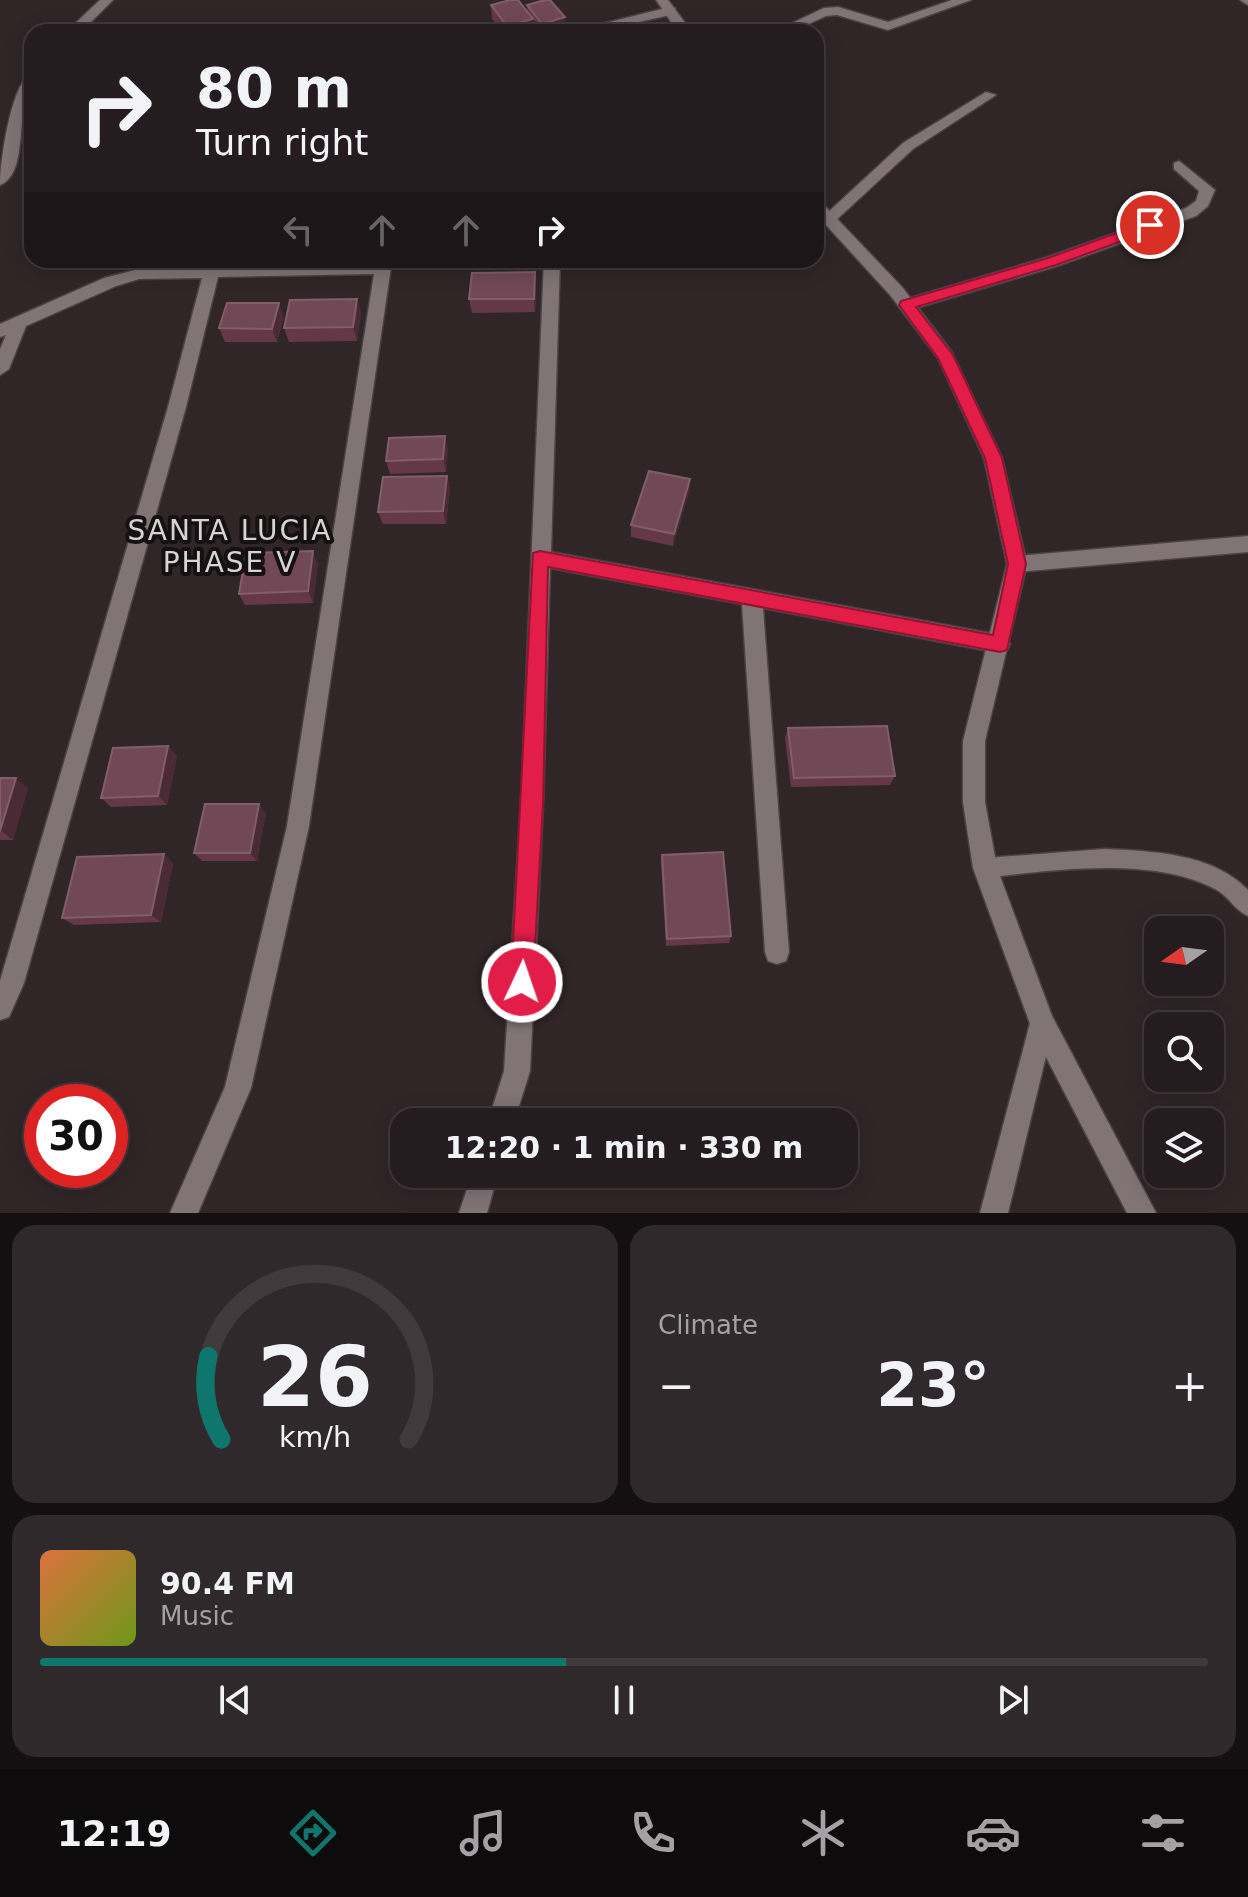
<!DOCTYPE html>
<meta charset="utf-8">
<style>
body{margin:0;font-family:"DejaVu Sans",sans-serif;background:#30292b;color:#f1f3f6;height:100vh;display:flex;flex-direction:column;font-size:30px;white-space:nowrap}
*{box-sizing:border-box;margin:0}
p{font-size:26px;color:#a3a1a4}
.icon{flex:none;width:44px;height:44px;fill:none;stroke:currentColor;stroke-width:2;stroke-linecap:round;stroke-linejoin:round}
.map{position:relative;height:1213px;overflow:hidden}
.drawer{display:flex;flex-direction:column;gap:12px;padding:12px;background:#140f10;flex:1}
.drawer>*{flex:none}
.hud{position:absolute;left:24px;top:24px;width:800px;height:244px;border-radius:24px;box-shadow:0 4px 20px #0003,0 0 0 2px #413a3c;background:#241c1e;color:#f1f3f6;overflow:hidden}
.needle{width:52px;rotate:256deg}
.tools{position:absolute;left:1144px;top:916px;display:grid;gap:16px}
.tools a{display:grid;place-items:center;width:80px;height:80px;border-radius:16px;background:#241c1e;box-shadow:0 4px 20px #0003,0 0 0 2px #413a3c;font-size:40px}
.speed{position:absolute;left:24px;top:1084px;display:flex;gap:16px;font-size:40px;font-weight:700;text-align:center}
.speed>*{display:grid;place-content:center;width:104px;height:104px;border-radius:50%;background:#241c1e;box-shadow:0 4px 20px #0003,0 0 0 2px #413a3c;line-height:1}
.speed .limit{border:12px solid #d22;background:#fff;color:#111}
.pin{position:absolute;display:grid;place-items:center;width:68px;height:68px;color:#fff;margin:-34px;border:4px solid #fff;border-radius:50%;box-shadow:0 2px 8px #0007}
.me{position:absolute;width:88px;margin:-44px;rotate:3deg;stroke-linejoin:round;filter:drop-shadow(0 0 6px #0008)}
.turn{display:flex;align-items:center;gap:28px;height:168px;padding:0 40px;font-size:36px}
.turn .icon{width:104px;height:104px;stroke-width:2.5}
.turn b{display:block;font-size:56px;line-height:68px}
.lanes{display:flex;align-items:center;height:76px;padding:0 40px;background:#0003;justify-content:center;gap:40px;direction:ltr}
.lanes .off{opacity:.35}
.big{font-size:60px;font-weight:800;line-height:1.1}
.drawer .tile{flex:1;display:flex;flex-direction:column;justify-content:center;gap:12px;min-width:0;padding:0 28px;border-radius:24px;background:#30292b}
.drawer .dial{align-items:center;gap:0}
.dial svg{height:208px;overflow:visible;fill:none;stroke:#413a3c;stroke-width:7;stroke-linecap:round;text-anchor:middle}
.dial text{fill:#f1f3f6;stroke:none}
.song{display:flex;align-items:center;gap:24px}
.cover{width:96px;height:96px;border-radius:12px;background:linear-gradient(135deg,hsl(20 70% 55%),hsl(80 70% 35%))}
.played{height:8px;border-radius:4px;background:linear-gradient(90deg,#0f766e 45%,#413a3c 45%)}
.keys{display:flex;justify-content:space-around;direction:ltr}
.heat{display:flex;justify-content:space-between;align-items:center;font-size:44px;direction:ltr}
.drawer .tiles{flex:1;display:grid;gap:12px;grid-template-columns:1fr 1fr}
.tile:last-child{grid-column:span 2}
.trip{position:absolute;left:390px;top:1108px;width:468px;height:80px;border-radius:24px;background:#241c1e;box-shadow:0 4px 20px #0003,0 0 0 2px #413a3c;font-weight:800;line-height:80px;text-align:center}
.tabs{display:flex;height:128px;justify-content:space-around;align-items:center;background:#0e0b0c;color:#a3a1a4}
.tabs .icon{width:56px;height:56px}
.tabs .active{color:#0f766e}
.tabs b{font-size:36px;color:#f1f3f6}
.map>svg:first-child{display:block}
</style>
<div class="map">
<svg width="1248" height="1213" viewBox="0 0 1248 1213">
<rect width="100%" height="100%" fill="#302628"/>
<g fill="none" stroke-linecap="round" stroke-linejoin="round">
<defs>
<path id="service" d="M986,92l10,3 -83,54 -79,73h-10v-6l79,-73z
M1104,849c47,2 109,4 144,41v26c-14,-6 -20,-21 -33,-27 -63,-33 -162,-19 -230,-11l-7,-3 -3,-7 3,-7 7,-3z"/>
<path id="minor" d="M100,0h13l-32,32h-15z
M952,0h19l-83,30 -51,-15 -11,1 -35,16h-18l51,-24 14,-1 50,15z
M1240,0h8v5z
M670,7l5,1v6l-81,18h-25z
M32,73c0,19 -4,20 -8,36 -5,20 0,67 -24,76 0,-22 11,-103 32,-112z
M1179,161l36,29 -7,16 -12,10 -139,50 -151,45 -8,-6 2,-4 145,-43 141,-50 10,-7 3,-10 -25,-22v-6z
M376,260h16l-83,566 -58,262 -53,125h-28l55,-126 62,-261 87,-552 -156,3 -32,130 -162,576 -15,34 -9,3v-39l168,-574 34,-129 -63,1 -23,7 -90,40 -17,43 -9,6v-26l6,-14 -6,2v-13l104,-46 35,-9 237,-6z
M544,260h16l-9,292 449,83 7,3 3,6 -3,6 -7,3 -237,-45 26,344 -3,9 -9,3 -9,-3 -3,-9 -23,-348 -192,-36 -7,237 -13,266 -16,51h-26l16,-51 17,-266z
M1248,536v16l-231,20 -7,-2 -3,-6 3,-6 7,-2z
M1042,1011l9,3 3,9 -46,190h-28l50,-190 3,-9z
M472,1174h26l-11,39h-28z"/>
<path id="secondary" d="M656,0h12l24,32h-14z
M816,200l5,2 81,85 49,64 51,107 25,106 -42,177v61l12,66 55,148 104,197h-29l-94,-181 -60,-164 -10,-66v-61l44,-177 -23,-106 -46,-100 -48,-63 -74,-81z"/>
</defs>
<use href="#service" stroke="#4a4243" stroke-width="3"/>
<use href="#minor" stroke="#4a4243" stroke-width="3"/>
<use href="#secondary" stroke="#4a4243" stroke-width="3"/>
<use href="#service" fill="#807477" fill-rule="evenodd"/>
<use href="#minor" fill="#807477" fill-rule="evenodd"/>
<use href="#secondary" fill="#807477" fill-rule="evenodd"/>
</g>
<path fill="#653847" d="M491,5l36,7v-7l38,12v8l-23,6 -9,-12 1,13h-32l-10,-13z
M535,272l1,14 -1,26 -63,1 -3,-14z
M361,313l-4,28 -68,1 -5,-14z
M284,317l-7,25h-52l-6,-14z
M448,449l-2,23 -56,2 -4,-13z
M447,476l3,13 -4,35h-63l-5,-12z
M690,479l-1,13 -16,54 -42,-9v-12z
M318,563l-5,40 -68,2 -6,-11z
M788,728l107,48 -5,9 -99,2 -6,-49z
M168,746l9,10 -10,49 -56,2 -10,-9z
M0,778l28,10 -15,52h-13z
M266,813l-9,48h-55l-8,-8z
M662,855l69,81 -2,7 -63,3 -5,-83z
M173,863l-12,59 -87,3 -12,-7z"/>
<path fill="#4a2a34" d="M565,17v8l-23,6v-7z
M533,19l1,13h-26l-1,-6z
M535,272l1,14 -1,26 -1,-13z
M357,299l4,14 -4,28 -4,-14z
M279,303l5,14 -7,25 -5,-13z
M445,436l3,13 -2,23 -3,-13z
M447,476l3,13 -4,35 -3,-13z
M690,479l-1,13 -16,54 1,-12z
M313,551l5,12 -5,40 -5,-12z
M168,746l9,10 -10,49 -9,-9z
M16,778l12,10 -15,52 -12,-9z
M259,804l7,9 -9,48 -7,-8z
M164,854l9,9 -12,59 -10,-7z"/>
<path fill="#714856" stroke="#815e69" stroke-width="2" d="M510,0h8l15,19 -26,7 -16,-21z
M545,0h5l15,17 -23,7 -15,-19z
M535,272l-1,27h-65l3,-26z
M357,299l-4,28 -69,1 6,-28z
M227,303h52l-7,26 -53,-1z
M445,436l-2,23 -57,2 3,-23z
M649,471l41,8 -16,55 -43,-9z
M447,476l-4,35 -65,1 5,-35z
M313,551l-5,40 -69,3 7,-41z
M887,726l8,50 -101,2 -6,-50z
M168,746l-10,50 -57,2 12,-50z
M0,778h16l-16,53z
M205,804h54l-9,49h-56z
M723,852l8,84 -64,3 -5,-84z
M164,854l-13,61 -89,3 15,-61z"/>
<path fill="#e11d48" stroke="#92132f" stroke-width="2" d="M1150,221l5,1v7l-99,36 -140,42 37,48 49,103 24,106 -19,86 -7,2 -452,-85 -5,238 -10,177 -3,8 -8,4 -8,-4 -3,-8 22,-429 7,-2 453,84 15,-71 -23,-106 -47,-100 -39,-53 2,-4 144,-42z"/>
<g text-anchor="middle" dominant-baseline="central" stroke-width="8" stroke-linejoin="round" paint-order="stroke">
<g font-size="28" letter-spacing="2" fill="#d8d2d3" stroke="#151011">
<text x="230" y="530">SANTA LUCIA<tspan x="230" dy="32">PHASE V</tspan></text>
</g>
</g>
</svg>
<div class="tools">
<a><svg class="needle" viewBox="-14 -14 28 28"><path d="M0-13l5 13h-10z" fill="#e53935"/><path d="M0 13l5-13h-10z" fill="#a3a1a4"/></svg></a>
<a><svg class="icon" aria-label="search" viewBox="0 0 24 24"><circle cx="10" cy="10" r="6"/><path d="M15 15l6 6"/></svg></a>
<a><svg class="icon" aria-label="layers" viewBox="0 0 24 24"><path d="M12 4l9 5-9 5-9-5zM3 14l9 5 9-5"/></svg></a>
</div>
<div class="speed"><div class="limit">30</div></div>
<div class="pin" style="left:1150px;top:225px;background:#d93025"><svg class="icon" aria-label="arrive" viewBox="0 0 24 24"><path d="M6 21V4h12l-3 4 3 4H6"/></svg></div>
<svg class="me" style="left:522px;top:982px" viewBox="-20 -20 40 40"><circle r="17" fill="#e11d48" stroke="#fff" stroke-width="3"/><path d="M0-11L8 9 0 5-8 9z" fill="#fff"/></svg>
<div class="trip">12:20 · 1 min · 330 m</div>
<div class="hud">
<div class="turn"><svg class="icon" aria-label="right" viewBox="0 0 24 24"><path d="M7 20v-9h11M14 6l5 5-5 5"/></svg><div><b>80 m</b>Turn right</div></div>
<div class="lanes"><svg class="icon off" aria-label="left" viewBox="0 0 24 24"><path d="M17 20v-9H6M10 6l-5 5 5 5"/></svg><svg class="icon off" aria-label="ahead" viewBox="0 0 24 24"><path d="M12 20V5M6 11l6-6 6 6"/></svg><svg class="icon off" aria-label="ahead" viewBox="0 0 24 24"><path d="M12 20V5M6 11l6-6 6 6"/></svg><svg class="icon" aria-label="right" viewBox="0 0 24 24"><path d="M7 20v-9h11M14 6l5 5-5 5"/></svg></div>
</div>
</div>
<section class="drawer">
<div class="tiles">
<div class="tile dial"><svg viewBox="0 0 100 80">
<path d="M14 69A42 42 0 1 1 86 69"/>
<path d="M14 69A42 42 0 0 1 9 37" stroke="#0f766e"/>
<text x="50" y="56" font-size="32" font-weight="700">26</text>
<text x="50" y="72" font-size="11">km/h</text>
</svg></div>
<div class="tile"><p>Climate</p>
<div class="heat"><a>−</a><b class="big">23°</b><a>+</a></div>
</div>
<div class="tile">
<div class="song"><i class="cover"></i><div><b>90.4 FM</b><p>Music</p></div></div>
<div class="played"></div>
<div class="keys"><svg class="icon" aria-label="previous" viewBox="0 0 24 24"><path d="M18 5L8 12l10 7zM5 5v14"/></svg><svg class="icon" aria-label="pause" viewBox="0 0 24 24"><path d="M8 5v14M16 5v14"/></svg><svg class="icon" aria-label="next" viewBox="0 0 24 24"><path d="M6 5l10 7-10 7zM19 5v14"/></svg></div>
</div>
</div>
</section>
<nav class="tabs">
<b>12:19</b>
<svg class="icon active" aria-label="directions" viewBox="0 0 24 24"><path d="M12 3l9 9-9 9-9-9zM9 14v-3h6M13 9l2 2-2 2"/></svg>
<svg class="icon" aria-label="music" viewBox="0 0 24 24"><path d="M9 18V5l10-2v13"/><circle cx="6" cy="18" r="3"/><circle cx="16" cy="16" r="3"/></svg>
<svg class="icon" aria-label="phone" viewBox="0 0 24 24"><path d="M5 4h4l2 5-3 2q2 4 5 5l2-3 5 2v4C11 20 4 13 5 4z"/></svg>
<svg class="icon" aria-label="climate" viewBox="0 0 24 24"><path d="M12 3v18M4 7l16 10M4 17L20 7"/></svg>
<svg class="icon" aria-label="car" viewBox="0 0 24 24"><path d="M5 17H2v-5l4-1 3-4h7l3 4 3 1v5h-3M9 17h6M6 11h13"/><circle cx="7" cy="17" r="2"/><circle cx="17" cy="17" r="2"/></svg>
<svg class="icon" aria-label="filters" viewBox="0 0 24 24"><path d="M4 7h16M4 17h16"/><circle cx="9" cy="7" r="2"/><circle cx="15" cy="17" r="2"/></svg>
</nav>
